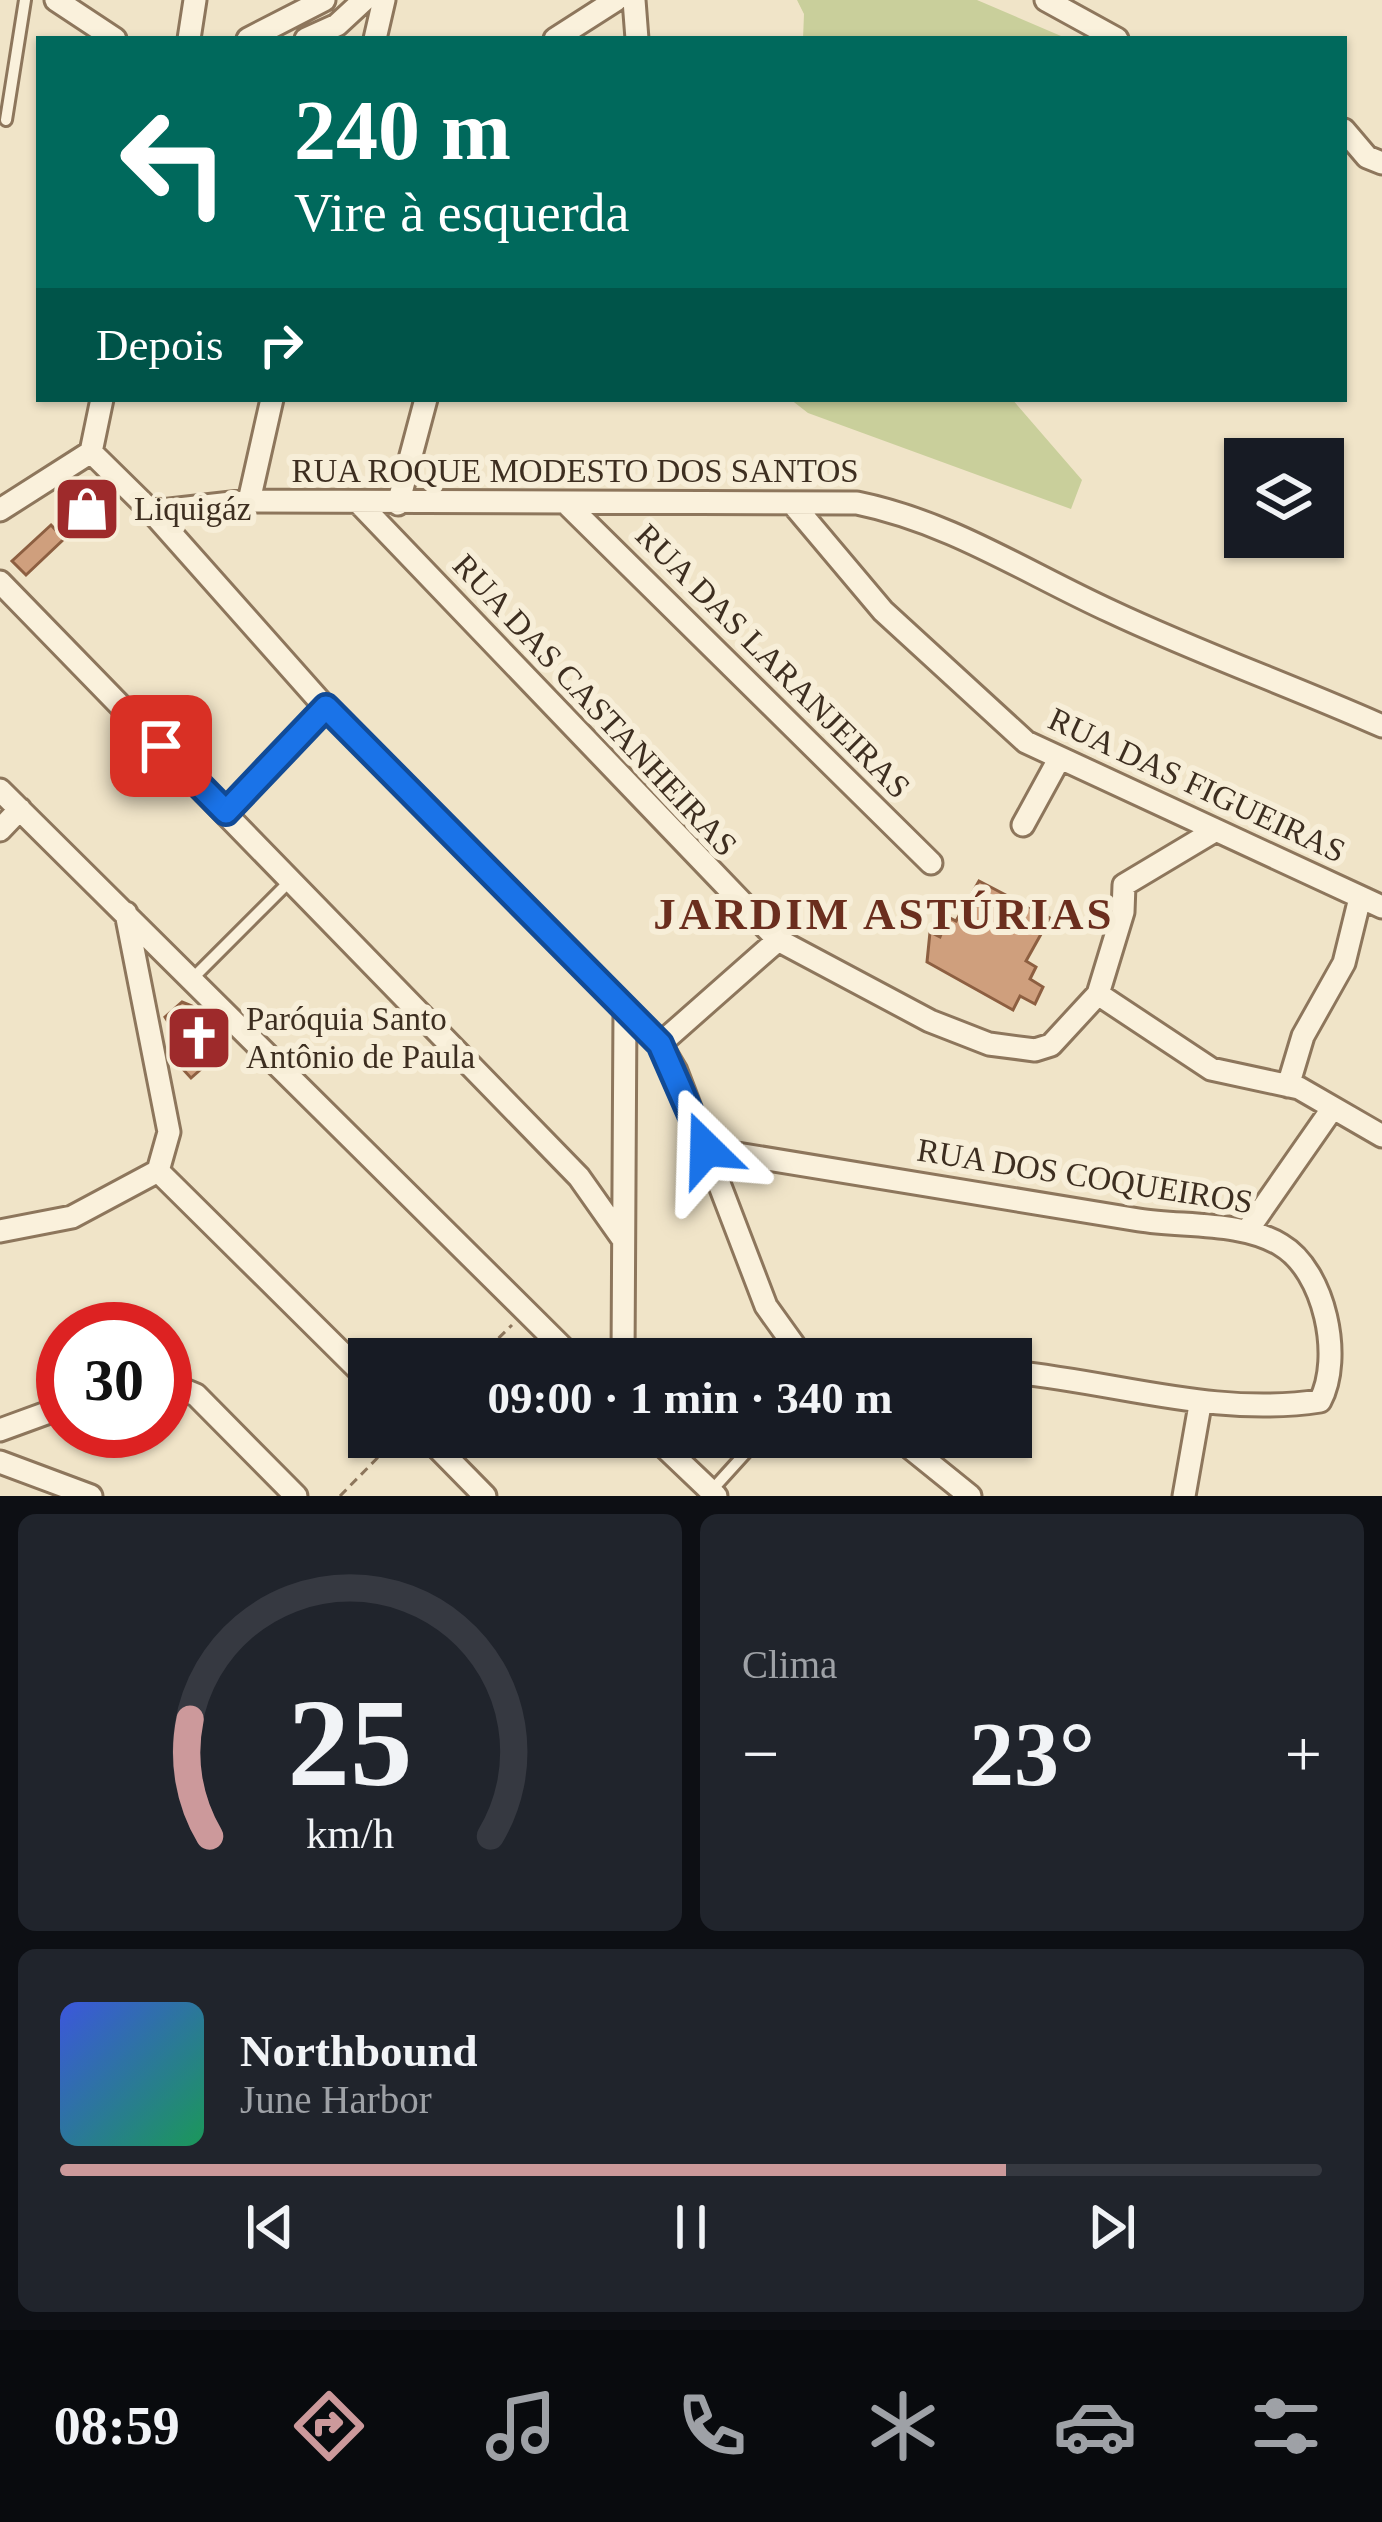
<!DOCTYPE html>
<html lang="pt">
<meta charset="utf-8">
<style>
body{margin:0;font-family:"Times New Roman",serif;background:#20242c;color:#f1f3f6;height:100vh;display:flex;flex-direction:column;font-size:45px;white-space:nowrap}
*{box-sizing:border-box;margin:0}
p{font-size:39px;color:#9ea1a6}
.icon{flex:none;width:66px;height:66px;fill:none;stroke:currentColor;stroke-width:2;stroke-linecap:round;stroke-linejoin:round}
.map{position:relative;height:1496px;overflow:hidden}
.panel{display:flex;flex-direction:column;gap:18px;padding:18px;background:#0d0f14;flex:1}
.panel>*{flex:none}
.banner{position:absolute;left:36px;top:36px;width:1311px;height:366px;border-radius:0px;box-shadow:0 3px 9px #0004;background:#00695c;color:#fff;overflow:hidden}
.buttons{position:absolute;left:1224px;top:438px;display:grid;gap:24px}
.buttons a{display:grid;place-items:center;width:120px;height:120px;border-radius:0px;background:#171b24;box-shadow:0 3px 9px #0004;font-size:60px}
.speed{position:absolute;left:36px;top:1302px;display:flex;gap:24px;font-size:60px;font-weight:700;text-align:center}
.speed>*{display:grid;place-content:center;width:156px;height:156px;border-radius:50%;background:#171b24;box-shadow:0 3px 9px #0004;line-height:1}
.speed .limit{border:18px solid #d22;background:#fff;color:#111}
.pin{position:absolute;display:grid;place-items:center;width:102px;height:102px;color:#fff;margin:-51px;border-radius:24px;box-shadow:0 6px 18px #0006}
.me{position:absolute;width:132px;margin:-66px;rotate:338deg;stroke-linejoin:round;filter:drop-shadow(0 0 9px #0008)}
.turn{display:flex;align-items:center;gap:42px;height:252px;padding:0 60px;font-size:54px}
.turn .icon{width:156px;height:156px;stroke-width:2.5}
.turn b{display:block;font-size:84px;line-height:102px}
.then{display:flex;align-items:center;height:114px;padding:0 60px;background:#0003;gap:24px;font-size:45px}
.big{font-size:90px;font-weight:800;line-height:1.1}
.panel .card{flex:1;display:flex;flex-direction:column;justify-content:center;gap:18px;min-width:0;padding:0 42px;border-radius:18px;background:#20242c}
.panel .dial{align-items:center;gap:0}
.dial svg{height:312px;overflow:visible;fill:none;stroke:#363941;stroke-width:7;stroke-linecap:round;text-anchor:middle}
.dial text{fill:#f1f3f6;stroke:none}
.song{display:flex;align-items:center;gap:36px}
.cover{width:144px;height:144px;border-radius:18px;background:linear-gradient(135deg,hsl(230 70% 55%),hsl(150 70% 35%))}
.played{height:12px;border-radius:6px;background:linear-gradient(90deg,#cc999b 75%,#363941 75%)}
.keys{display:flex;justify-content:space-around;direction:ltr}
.heat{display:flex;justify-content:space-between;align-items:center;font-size:66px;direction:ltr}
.panel .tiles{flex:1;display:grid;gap:18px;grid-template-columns:1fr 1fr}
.card:last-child{grid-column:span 2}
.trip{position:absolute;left:348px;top:1338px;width:684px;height:120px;border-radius:0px;background:#171b24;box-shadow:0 3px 9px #0004;font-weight:800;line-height:120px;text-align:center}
.tabs{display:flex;height:192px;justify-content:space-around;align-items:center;background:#090b0e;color:#9ea1a6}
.tabs .icon{width:84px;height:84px}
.tabs .on{color:#cc999b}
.tabs b{font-size:54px;color:#f1f3f6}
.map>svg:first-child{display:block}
</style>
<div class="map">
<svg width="1382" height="1496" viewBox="0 0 1382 1496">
<rect width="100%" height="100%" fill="#f0e4c8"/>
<path fill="#c9cf9b" d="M797,0h180l91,39h-265l1,-25z
M790,399h222l70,81 -11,29 -263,-96z"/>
<path fill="#cf9f7d" stroke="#8d5f41" stroke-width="3" d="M51,525l13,14 -38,36 -14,-14z
M979,881l71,37 -24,43 10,6 -6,12 13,8 -8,17 -15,-8 -7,14 -86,-48 3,-30 10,5 8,-20 8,4z
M182,1002l10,4 35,40 -36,32 -22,-24 12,-12 -16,-25z"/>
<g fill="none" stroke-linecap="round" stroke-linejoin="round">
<defs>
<path id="lane" d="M6,120l19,-120
M226,812l100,-104
M192,979l100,-100
M711,1491l49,-54"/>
<path id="street" d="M56,0l59,39
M634,0l3,39
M1046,0l71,39
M189,39l6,-39
M248,39l76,-39
M306,39l31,-14 27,-25
M375,39l9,-39
M555,39l61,-39
M1344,130l23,27 15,6
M91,452l61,60 174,196 334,336 16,27 90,235 38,53
M249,501l23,-102
M359,503l419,437 152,81 59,23 46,6 16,-5 47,-51 25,-82 1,-27 92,-55
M792,503l91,108 143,131 356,165
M398,504l28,-105
M569,506l362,357
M0,510l91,-58 11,-53
M152,512l97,-11 608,2c93,19 168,69 253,108 89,42 182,75 272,115
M0,582l579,595 43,61
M0,790l574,569
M1023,825l35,-64
M0,830l20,-21
M126,913l43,219 -11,39
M1098,994l113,75 88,19 83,48
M660,1044l118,-104
M1288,1086l15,-50 41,-73 16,-65
M707,1149c144,23 288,48 432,71 44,7 103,1 142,25 44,26 62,113 39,156 -105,16 -204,-19 -309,-29
M158,1171l211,209
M0,1231l72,-14 86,-46
M1247,1231l85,-122
M623,1359l2,-350
M165,1382l31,13 100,101
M0,1430l63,-23
M427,1437l58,59
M654,1437l62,59
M897,1437l73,59
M0,1462l91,34
M1184,1496l16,-91"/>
</defs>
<use href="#lane" stroke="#8d765c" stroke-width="16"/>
<use href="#street" stroke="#8d765c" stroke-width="27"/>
<path stroke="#8d765c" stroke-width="3" stroke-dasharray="9 6" stroke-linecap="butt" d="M477,1359l35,-34
M340,1496l58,-59"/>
<use href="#lane" stroke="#faf1dc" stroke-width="10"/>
<use href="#street" stroke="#faf1dc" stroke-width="21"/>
</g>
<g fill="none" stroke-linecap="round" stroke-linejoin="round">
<defs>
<path id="route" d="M161,746l65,66 100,-105 334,337 46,105"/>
</defs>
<use href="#route" stroke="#114b97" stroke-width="30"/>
<use href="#route" stroke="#1a73e8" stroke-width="21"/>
</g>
<defs>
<symbol id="shop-square" viewBox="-11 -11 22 22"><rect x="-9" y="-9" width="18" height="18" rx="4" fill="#9e2a2b" stroke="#f7eed8"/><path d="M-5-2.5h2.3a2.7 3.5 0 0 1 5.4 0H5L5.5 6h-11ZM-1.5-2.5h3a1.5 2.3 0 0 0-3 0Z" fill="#fff"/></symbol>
<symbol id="church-square" viewBox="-11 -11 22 22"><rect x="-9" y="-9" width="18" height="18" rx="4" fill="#9e2a2b" stroke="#f7eed8"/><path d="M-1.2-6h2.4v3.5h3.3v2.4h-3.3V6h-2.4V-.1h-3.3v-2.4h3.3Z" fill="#fff"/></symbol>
</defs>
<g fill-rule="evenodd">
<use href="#shop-square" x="49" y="471" width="76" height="76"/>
<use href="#church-square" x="161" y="1000" width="76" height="76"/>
</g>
<g text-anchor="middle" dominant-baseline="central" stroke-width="12" stroke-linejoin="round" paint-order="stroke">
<g font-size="33" fill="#3d2e20" stroke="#f7eed8">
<text x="575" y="471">RUA ROQUE MODESTO DOS SANTOS</text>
<text transform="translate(773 661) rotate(45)">RUA DAS LARANJEIRAS</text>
<text transform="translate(595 705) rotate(47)">RUA DAS CASTANHEIRAS</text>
<text transform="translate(1197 785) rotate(25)">RUA DAS FIGUEIRAS</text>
<text transform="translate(1085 1176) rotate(9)">RUA DOS COQUEIROS</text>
</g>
<g font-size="33" fill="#3d2e20" stroke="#f7eed8" text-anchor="start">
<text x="134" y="509">Liquigáz</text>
<text x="246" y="1019">Paróquia Santo<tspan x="246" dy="38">Antônio de Paula</tspan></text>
</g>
<g font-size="45" font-weight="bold" letter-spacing="3" fill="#6b2e1e" stroke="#f7eed8">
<text x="884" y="914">JARDIM ASTÚRIAS</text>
</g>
</g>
</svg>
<div class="buttons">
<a><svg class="icon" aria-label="layers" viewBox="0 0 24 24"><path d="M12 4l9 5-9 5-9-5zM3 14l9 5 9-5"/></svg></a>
</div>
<div class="speed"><div class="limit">30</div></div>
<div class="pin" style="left:161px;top:746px;background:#d93025"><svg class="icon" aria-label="arrive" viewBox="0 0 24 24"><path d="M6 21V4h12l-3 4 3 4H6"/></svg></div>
<svg class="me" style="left:706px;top:1149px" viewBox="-20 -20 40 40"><path d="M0-17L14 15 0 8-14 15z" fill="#1a73e8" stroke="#fff" stroke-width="4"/></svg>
<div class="trip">09:00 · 1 min · 340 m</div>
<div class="banner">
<div class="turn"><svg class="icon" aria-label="left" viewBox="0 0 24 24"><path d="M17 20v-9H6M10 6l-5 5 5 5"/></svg><div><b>240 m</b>Vire à esquerda</div></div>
<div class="then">Depois<svg class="icon" aria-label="right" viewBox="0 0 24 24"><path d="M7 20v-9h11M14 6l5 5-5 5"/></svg></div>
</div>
</div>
<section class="panel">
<div class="tiles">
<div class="card dial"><svg viewBox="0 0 100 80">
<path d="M14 69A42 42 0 1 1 86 69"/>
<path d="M14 69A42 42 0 0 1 9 39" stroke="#cc999b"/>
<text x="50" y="56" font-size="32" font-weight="700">25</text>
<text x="50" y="72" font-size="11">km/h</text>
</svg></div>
<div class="card"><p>Clima</p>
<div class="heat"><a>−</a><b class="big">23°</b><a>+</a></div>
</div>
<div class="card">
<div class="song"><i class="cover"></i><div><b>Northbound</b><p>June Harbor</p></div></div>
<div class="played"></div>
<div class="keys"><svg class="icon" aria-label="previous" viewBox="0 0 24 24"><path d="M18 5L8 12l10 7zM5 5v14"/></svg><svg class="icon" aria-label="pause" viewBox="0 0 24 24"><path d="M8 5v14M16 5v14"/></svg><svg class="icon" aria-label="next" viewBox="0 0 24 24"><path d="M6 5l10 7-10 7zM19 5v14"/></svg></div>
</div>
</div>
</section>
<nav class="tabs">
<b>08:59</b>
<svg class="icon on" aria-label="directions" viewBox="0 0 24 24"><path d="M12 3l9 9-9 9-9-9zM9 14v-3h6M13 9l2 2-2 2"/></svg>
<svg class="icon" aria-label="music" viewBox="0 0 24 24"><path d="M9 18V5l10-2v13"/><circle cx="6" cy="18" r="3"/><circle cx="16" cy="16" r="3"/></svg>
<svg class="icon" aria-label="phone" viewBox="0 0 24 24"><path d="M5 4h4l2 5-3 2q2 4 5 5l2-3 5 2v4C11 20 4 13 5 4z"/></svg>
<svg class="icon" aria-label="climate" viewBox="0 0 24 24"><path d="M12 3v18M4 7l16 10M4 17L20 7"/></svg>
<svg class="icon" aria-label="car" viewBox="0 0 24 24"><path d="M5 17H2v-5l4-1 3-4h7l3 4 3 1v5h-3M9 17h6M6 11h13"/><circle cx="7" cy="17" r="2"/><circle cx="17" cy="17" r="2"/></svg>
<svg class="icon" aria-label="filters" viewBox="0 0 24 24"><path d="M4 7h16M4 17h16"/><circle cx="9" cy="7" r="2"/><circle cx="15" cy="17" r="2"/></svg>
</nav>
